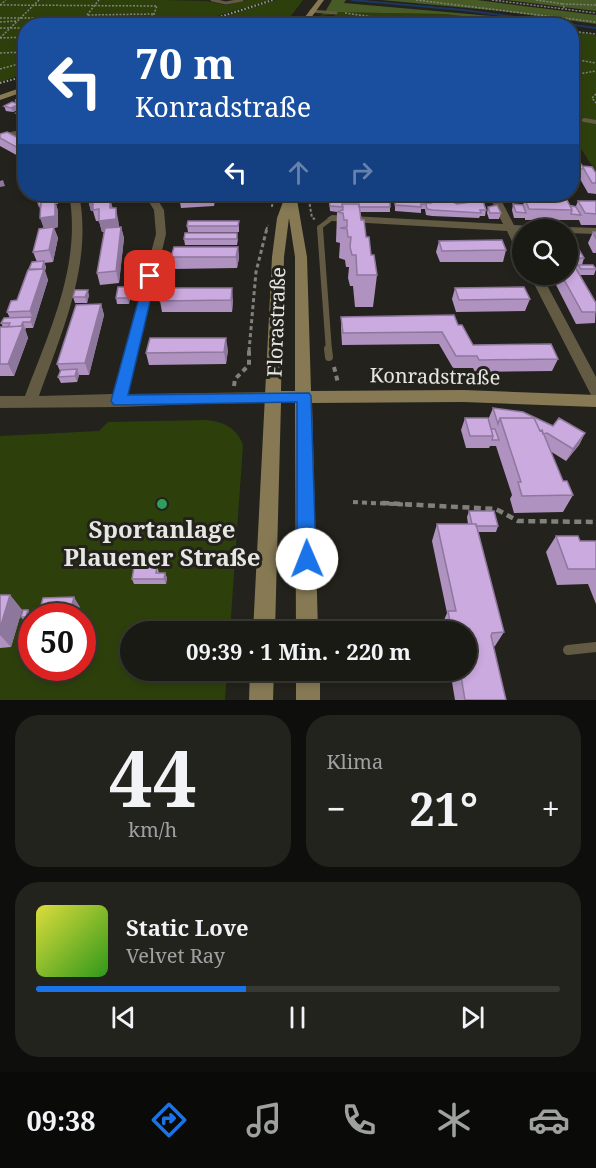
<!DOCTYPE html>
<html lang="de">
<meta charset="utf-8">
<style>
body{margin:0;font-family:"Noto Serif",serif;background:#23231e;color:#f1f3f6;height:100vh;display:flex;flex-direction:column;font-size:22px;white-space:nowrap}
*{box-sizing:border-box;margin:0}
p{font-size:20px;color:#9fa1a0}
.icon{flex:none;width:33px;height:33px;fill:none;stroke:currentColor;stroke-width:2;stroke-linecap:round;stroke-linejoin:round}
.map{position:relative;height:700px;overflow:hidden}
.details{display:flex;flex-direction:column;gap:15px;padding:15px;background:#0e0e0c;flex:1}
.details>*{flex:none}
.top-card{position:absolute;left:18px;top:18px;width:561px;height:183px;border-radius:24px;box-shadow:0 3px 9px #0003,0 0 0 2px #383834;background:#1a4fa0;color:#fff;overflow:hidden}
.tools{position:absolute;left:512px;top:219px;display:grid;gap:12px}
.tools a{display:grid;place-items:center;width:66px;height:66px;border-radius:50%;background:#1a1a15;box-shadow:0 3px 9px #0003,0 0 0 2px #383834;font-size:30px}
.speed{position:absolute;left:18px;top:603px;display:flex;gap:12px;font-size:30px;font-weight:700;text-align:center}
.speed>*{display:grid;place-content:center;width:78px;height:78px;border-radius:50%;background:#1a1a15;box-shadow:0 3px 9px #0003,0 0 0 2px #383834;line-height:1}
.speed .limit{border:9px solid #d22;background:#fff;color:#111}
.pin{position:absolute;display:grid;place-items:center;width:51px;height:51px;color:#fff;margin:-26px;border-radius:12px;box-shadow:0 3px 9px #0006}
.me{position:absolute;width:66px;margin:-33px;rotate:359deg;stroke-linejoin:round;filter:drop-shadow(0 0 4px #0008)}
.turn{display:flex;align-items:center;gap:21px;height:126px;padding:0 18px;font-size:27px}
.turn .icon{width:78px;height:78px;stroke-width:2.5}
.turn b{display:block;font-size:42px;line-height:51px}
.lanes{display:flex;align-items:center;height:57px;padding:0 18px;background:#0003;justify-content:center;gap:30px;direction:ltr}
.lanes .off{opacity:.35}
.big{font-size:45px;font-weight:700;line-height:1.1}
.details .card{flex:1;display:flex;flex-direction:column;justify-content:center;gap:9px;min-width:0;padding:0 21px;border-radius:24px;background:#23231e}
.details .dial{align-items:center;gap:0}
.dial b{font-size:78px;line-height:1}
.song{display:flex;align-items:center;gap:18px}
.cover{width:72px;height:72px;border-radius:9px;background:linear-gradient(135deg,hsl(60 70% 55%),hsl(110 70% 35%))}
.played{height:6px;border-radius:3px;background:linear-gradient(90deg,#1a73e8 40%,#383834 40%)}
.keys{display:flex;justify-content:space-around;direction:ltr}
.heat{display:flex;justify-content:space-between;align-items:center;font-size:33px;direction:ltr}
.details .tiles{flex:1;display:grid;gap:15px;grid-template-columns:1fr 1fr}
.card:last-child{grid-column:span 2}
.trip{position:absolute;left:120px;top:621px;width:357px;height:60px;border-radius:30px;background:#1a1a15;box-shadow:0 3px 9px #0003,0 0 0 2px #383834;font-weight:700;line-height:60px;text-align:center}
.menu{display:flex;height:96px;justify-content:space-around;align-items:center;background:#0a0a08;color:#9fa1a0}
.menu .icon{width:42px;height:42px}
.menu .on{color:#1a73e8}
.menu b{font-size:27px;color:#f1f3f6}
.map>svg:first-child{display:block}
</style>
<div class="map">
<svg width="596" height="700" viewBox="0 0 596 700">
<rect width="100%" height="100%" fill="#23221c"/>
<path fill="#2d400c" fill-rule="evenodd" d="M0,0h163l43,1 20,4 21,-5h24l-84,25 -161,1 -1,48 -25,8z
M276,0h27l-19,25h-88z
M325,12l119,2 94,11 -213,1 11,-12 -16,2z
M572,31l24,4v137l-24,-37z
M207,420c17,2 30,8 36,25l-13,186 -100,1v38l97,1 -2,29h-225v-264l99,-5 9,-9zM32,616h50v52h-50z"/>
<path fill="#465b26" d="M332,0h14l-2,3 148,13 68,9h-22l-94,-11 -119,-2z
M381,0h96l119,15v9l-95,-13z
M505,0h91v11z"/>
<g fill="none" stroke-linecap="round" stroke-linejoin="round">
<path stroke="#1a3861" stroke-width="2" d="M352,0l111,10 133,18"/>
<path stroke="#81817c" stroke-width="1.5" stroke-dasharray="2 1.5" stroke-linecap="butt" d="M416,0l180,22
M492,0l104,13
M536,0l27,4
M0,5l157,1 -4,10 -32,10
M0,5l6,-5
M564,8l-1,-4 33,1
M345,13l90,13
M87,15l12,-15
M88,15l67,-1
M0,18h82l28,8
M141,21l13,3
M0,22l16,-1
M341,22l20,4
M0,28h26
M579,32l17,2
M0,38l39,-38
M0,38l26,-1
M0,53l26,-1
M572,59l24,4
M0,69l26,-7
M572,75l24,-4
M596,94l-4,4 4,5"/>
<path stroke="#81817c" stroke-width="2" stroke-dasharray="3 2" stroke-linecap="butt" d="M308,194l4,24 3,1
M272,207l1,-13
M266,230l2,-5"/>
<path stroke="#81817c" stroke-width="3" stroke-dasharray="4 3" stroke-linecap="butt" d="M249,351l7,-79 11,-44"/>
<path stroke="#81817c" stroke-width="4" stroke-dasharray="5 4" stroke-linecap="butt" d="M334,367l4,16
M234,386l1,-7 14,-14v-16
M353,502l60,3"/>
<path stroke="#81817c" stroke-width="4.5" stroke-dasharray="7 4.5" stroke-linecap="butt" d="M382,503l114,6 22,12 78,1"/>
<path stroke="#625a43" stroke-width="3" d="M212,0l14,3 16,-3
M311,11l25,2"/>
<path stroke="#625a43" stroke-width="4" d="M584,120l12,2"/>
<path stroke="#625a43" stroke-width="4.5" d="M572,185l4,1
M320,230v-3l12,-9"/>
<path stroke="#625a43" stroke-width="6" d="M320,228l9,123"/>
<path stroke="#625a43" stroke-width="8" d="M328,349l1,8"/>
<path stroke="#625a43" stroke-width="10" d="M568,650l28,-3"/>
<path fill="#625a43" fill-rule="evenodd" d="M26,129v5l-26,6v-6z
M69,194h10c14,70 -17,137 -40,202l74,-2 43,-160 -2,-24 -10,-16h10l10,16 2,24 -38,160 146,-2 5,1 2,4 -2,4 -160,6 -119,1v-12h25c24,-64 57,-132 44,-202z
M491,194h10l-1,4 14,27 41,2 5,3 -42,1 4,9v13l-6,-3 -9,-19 -175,-10 -5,-3 5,-3 171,9 -13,-26z
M567,227l29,1v6l-29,-1v-3h-5z
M529,274h12l55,103v19l-5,-1 -2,-4z"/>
<path fill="#867954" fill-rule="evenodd" d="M318,0h6l-19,26h-7z
M26,86v5l-26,9v-5z
M286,194h10l11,63 4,134 152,-1 133,5v12l-133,-5 -151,1 6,229h-22l-1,-229h-14l-6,229h-22l19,-375 5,-39zM289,218l6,39v134h-14l3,-134z
M250,670h24l-1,30h-24z
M296,670h24v30h-24z"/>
<path stroke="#9d9d98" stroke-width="2" stroke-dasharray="1.5 2" stroke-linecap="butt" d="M191,26l82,-26
M0,83l26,-7"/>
</g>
<path fill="#af92c0" d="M26,99v8l-7,-2 1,4 -7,3 -7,-1 -2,-5 12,-3 -1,-3z
M25,111l1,9 -9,-2 -1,-5z
M0,134l26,8v21l-5,-2 -1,-4 -20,-11z
M572,164l10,3 14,6v21l-8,-1 -8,-14h-8z
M41,194h14l3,10h-2l2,7v16l-4,1 4,10 -5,24 -9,1 2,4 -1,4 3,9 -15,48h-7l-1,2 3,8 -14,38h-14v-49h3l-2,-4 9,-5 -3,-6 10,-12 12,-31 8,-7 -4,-10 11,-24z
M180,194h35l-1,12 -33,2 -2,-11z
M370,196l20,11v5h-30l1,8 16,55 -4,32h-18l-2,-21h-3l-2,-8 1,-11h-3l-1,-7 -6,-2 1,-15 -4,-1 1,-30 -7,-1 -1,-12 40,3z
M110,198l2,10 6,11 1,8h2l3,11 -5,45 -19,2 -3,-12 7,-41h-2l-3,-11h-3l-3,-10h-2l-3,-11z
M395,198l31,5h4l1,-3 26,4 14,-2v-2l15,10 -1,6h-5l-1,2 -47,-2 -6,-1 -1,-6h-4v4l-26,-2z
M525,199l51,7 2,-5h18v24h-15l-2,-5h-54v-2h-11l-2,-8 1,-6 10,1z
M488,207l13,6 -2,6h-10l-2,-6z
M239,221v11h-51l-1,-6z
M567,230l17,28 -2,7 14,4 -2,6h-14l16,28 -1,20 -19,1 -23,-45 1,-5h13z
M593,232h3v21h-3l-5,-10z
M184,239h54l-1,6h-52z
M439,241l67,9 -3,12h-63l-4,-10z
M238,247l1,11 -2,10 -64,1 -2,-12z
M455,288l75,11 -5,12 -69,1 -4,-13z
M131,293l-2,11h-12l-1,-6z
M89,295l-2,8h-12l-2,-6z
M233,300l-1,12h-70l-2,-11z
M101,304l3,11 -15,60h-10l-2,7 -16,1 -3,-6 2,-6 -3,-7z
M341,317l117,8 15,20 85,14 -6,12 -77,1 -2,-4h-20l-14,-24 -97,1 -1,-17z
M228,350l-2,14 -77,1 -3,-12z
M493,408l60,18 32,7 -6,12 -13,16 -16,-10 13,30 10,14 -10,17 -49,1 -4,-14 2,-4 -16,-49h-6l-1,2h-23l-5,-18 4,-12 23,2z
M469,511l29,15 -2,6h-18l26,100 -9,14 -2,1 13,53h-51l-5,-30h16v-38h-23l-1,-7 5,-12 -15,-72 5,-17h31l-1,-7z
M556,536l24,5h16v63l-8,-20 -31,1 -11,-33z
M157,566l2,7h6l2,5 -1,6h-32l-2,-5z
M0,595h10l12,15 -11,37 -11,1z
M32,615l-2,6 -5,1 -4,-5z"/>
<path fill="#8e779c" d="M19,104l1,5 -7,3 -2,-4z
M26,145v12l-5,-1 -3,-8z
M3,180l2,6 -5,1v-6z
M41,194h14l3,10h-2l2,7v16l-4,1 4,10 -5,24 -4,-12 -5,-21 -4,-11 1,-6 -2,-6 4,-5z
M213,194h2l1,2 -2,10z
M110,198l3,11 3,-1 2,11 1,11 -17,2 -3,-11 11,-13z
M88,200h5v11h-2z
M121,227l3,11 -5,45 -3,-12z
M238,247l1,11 -2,10 -1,-11z
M44,261l2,6 -1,4 3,9 -15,48 -2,-6 1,-5 -2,-6z
M130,287l1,6 -2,11 -2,-6z
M232,288l1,12 -1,12 -1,-12z
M88,290l1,5 -2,8 -2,-6z
M101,304l3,11 -15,60 -4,-12z
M23,322l5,16 -14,38 -6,-12z
M226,338l2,12 -2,14 -2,-12z
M77,369l2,6 -2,7 -2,-6z
M585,433l-6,12 -13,16 7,-12z
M165,573l2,5 -1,6 -2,-5z
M10,595l12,15 -11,37 -11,-12v-7z
M74,597l6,10 -2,9h-9z
M28,610l4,5 -2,6 -4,-4z"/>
<path fill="#cbaadf" stroke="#8e779c" stroke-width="1.5" d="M26,99v4l-11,-3z
M12,102l7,2 -8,4 -7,-2z
M20,110l5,1 1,4 -10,-2z
M7,132l19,10v3l-8,3 -18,-10v-4z
M26,153l-1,6 -6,-4z
M572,164h9l3,5 -12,-1z
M582,166l10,1 4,6v10h-4z
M51,194h4l1,4 -15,3v5h-2l-3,-10z
M88,194h16v4h6v10h6v11l-17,2v-12l-6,1v-10h-5z
M180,194h33v1l-34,2z
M370,196l20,1v10h-31v-3h-17l1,3 -13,-1 -1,-7 30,-1v3l11,1z
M400,196h25l1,7h5v-3l20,1 6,3 15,-2 -1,-2 12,1 3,9h-6l1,3 -48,-3 -6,-1 -1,-5h-5v3l-26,-2v-7h5z
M525,199l42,1 5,10 -43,-1z
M55,200v16l-15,2 1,-17z
M578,201h18v13l-11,-1z
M342,204h17l2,16h3l2,17h3l2,18h3l3,20h-20l-1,-20h-4l-2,-8 1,-10h-3l-1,-8 -7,-1 7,-1v-7h-3l-1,-7 -6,-1 6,-2z
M513,204l10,1 3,8 -10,-1z
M497,205l4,8h-11l-2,-6z
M571,206l5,1 5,8 -10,-1 1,-4z
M188,221h51l-1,5h-51z
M54,227l-5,23 -16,2 6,-23z
M121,227l-5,44 -19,2 8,-45z
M567,230l17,28h-17z
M593,232h3v7z
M185,233h52v6h-53z
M502,240l4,10 -64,1 -3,-10z
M174,247h64l-2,10h-65z
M44,261l-2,8h-13l3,-7z
M578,265h15l3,4h-15z
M567,267h8l21,36v9h-14l-21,-38h6z
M44,269l-14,42 -23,1 4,-11 6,-1 11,-30z
M118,287h12l-3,11h-11z
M524,287l6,12 -71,1 -4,-12z
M163,288h69l-1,12 -71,1z
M75,290h13l-3,7h-12z
M101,304l-16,59 -28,1 19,-59z
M454,315l4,10h4l11,20 78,-1 7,15 -79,1 -2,-4h-21l-14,-24 -99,1 -2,-16z
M32,317l-1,5h-8l-2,4 -13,1 2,-4h-9l3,-5z
M23,326l-15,38h-8v-37z
M150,338h76l-2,14 -78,1z
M77,369l-2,7 -17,1 3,-7z
M493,408l30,4 30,14 6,-8 26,15 -12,16 -26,-16 -4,1 -1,-4 -2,1 -6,-13h-34l-2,6z
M465,418h23l5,18h-23z
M500,418h34l6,13 2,-1 21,51h4l6,14 -51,1 -4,-14h3z
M491,429h4l4,11h-7l1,-4z
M469,511h25l4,15h-22v-2h-4z
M437,524h39l28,108 -12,1 -1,3 15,64h-41l-5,-30h6v-38h-14l-4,-21h8z
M556,536h22l2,5h16v28h-28z
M157,566l-1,7h9l-1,6h-32l2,-12z
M0,595h10l-10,33z
M74,597l-5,19h-31l5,-18z
M39,609l-2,7h-5l1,-6z
M23,610h5l-2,7h-5z"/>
<path fill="#1a73e8" stroke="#114b97" stroke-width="1.5" d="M150,272l6,4 -28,119 181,-2 2,3 5,163 -3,6 -6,3 -7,-3 -3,-6v-157l-183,3 -3,-4 34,-125z"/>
<circle fill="#2e9e5b" stroke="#23221c" stroke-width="2" cx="162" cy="504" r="6"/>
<g text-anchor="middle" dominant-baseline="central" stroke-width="6" stroke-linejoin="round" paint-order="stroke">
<g font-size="20" fill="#e6e6e2" stroke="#23221c">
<text transform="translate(276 322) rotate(-88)">Florastraße</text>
<text transform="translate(435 376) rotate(1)">Konradstraße</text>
</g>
<g font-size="24" font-weight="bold" fill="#e6e6e2" stroke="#23221c">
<text x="162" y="528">Sportanlage<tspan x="162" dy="28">Plauener Straße</tspan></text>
</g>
</g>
</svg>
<div class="tools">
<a><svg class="icon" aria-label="search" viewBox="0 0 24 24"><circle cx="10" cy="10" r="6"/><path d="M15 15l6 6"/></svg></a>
</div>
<div class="speed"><div class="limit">50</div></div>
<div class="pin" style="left:150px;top:276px;background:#d93025"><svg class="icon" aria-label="arrive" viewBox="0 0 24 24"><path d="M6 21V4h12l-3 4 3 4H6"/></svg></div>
<svg class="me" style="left:307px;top:559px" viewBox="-20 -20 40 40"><circle r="19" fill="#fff"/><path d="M0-13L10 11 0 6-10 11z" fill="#1a73e8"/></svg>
<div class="trip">09:39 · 1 Min. · 220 m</div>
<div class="top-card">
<div class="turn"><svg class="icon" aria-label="left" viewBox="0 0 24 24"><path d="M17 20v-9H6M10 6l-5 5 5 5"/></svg><div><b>70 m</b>Konradstraße</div></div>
<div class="lanes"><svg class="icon" aria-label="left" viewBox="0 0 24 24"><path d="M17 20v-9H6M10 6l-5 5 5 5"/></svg><svg class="icon off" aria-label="ahead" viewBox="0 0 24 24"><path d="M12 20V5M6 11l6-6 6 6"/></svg><svg class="icon off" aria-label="right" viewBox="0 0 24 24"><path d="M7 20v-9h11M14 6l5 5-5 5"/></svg></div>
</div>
</div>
<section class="details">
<div class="tiles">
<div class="card dial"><b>44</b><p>km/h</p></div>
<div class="card"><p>Klima</p>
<div class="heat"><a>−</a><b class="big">21°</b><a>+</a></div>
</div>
<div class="card">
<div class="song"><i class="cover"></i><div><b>Static Love</b><p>Velvet Ray</p></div></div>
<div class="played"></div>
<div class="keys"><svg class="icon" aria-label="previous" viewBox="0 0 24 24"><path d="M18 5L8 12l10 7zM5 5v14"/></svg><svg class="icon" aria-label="pause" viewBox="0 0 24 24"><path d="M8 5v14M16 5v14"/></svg><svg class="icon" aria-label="next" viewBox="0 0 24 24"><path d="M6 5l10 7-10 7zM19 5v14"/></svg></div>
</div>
</div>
</section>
<nav class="menu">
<b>09:38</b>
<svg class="icon on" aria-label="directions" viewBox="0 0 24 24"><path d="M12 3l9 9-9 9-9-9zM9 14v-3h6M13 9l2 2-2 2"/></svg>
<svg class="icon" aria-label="music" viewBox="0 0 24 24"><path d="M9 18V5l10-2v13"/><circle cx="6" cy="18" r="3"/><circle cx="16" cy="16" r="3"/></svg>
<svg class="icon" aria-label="phone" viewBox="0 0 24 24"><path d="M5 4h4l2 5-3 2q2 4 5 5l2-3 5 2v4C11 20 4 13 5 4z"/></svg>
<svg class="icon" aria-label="climate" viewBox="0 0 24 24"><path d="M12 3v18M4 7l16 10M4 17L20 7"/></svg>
<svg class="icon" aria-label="car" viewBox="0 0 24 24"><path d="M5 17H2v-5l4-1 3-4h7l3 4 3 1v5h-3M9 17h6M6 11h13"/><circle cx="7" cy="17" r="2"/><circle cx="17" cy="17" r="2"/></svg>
</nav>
